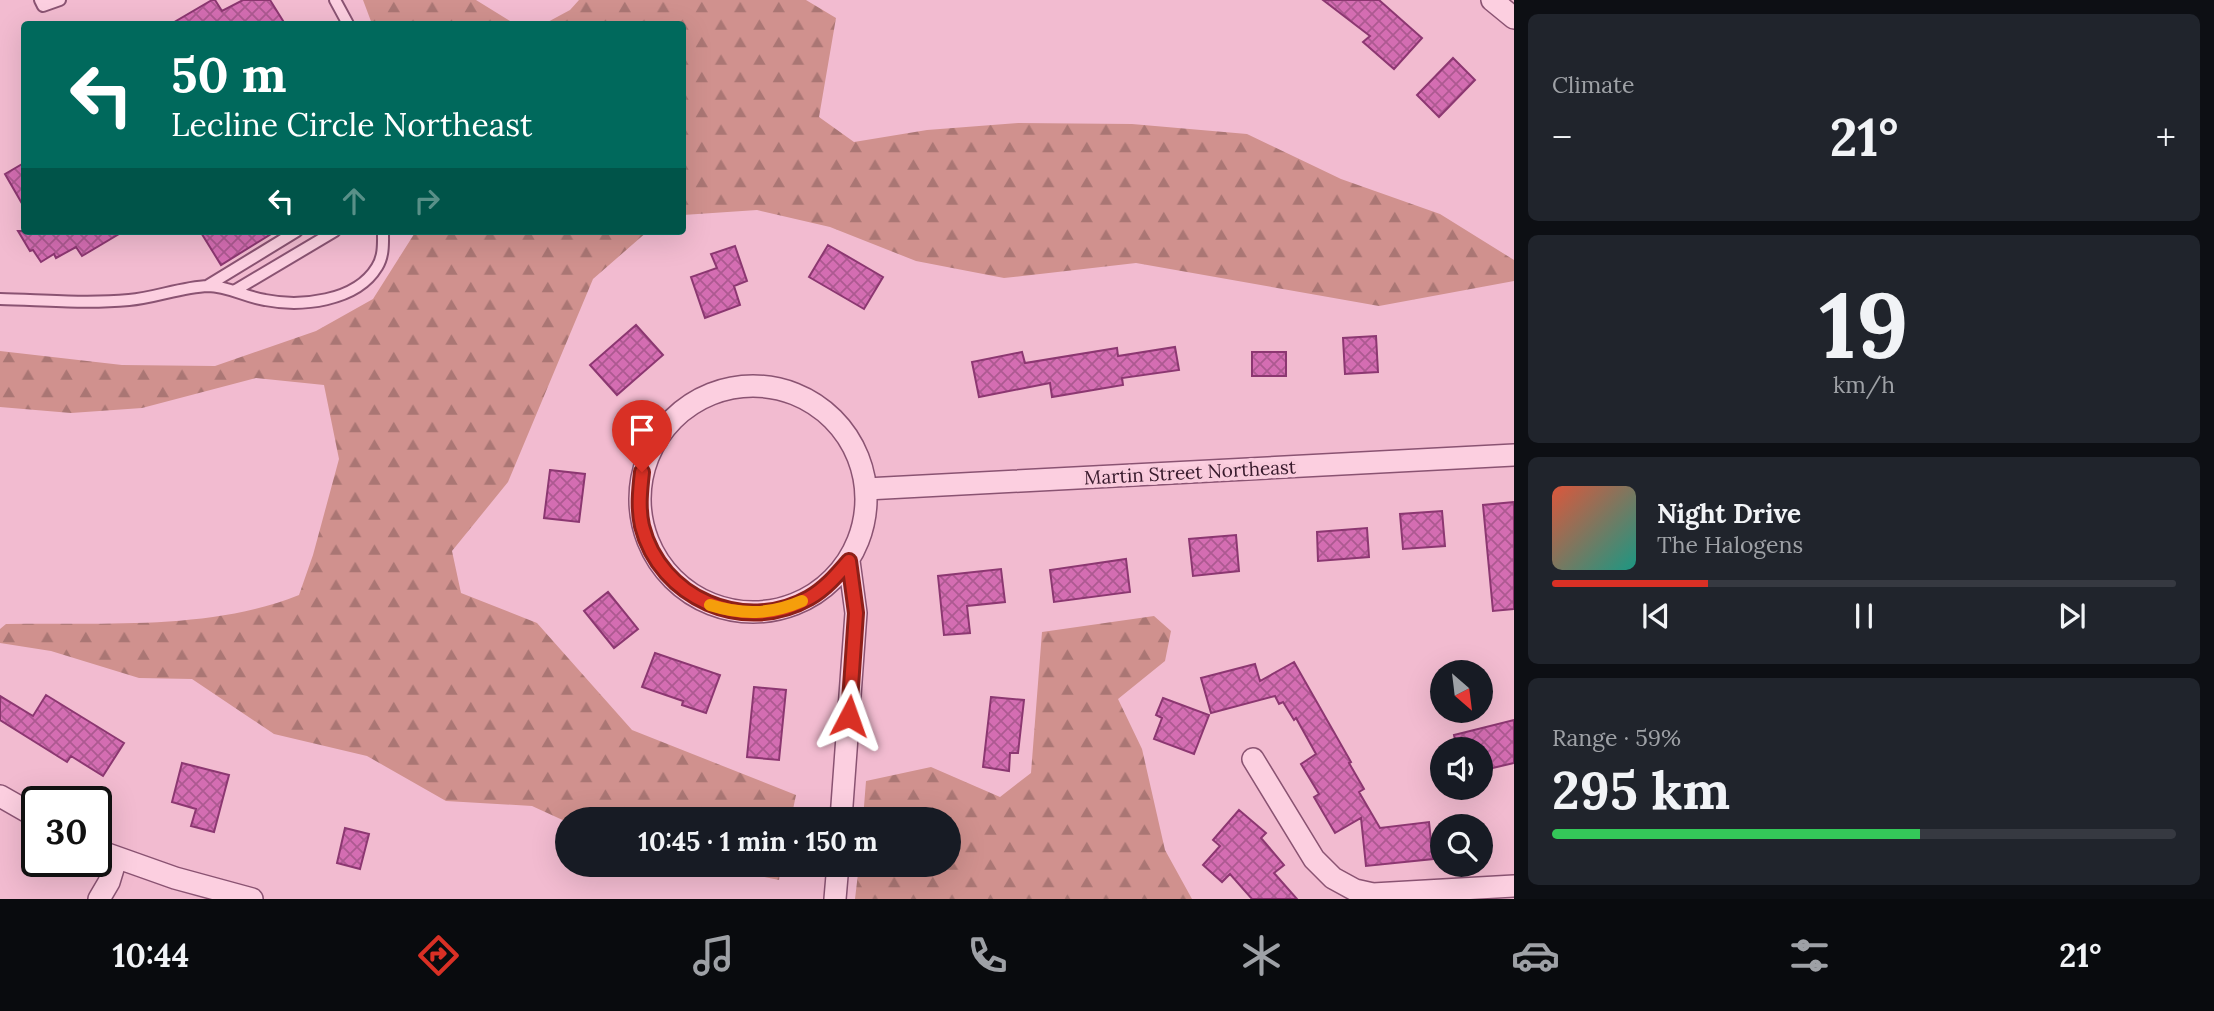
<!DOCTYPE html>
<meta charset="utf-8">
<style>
body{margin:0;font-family:Lora,serif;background:#20242c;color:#f1f3f6;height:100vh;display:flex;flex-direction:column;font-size:26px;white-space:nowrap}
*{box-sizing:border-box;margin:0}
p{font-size:23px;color:#9ea1a6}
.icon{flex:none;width:38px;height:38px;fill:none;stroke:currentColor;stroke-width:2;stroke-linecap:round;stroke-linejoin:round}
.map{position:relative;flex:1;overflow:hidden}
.panel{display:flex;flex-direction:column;gap:14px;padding:14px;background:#0d0f14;width:700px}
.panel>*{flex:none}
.top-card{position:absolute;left:21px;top:21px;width:665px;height:214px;border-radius:7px;box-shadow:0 7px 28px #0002;background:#00695c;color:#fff;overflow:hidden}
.needle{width:46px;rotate:152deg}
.fabs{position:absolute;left:1430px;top:660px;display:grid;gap:14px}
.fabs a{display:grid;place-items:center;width:63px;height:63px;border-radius:50%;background:#171b24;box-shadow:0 7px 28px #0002;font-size:35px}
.speed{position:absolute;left:21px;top:786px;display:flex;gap:14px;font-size:35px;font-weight:700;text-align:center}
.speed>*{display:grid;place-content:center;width:91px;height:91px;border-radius:50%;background:#171b24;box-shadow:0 7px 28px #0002;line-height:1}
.speed .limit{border:4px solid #111;border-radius:10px;background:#fff;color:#111}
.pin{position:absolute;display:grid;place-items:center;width:60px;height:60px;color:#fff;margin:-72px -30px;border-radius:50% 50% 50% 0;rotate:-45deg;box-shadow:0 0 7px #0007}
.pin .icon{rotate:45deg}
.me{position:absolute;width:77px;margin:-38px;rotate:4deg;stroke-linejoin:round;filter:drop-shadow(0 0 5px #0008)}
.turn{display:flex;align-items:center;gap:24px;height:147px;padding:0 35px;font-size:32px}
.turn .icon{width:91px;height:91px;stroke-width:2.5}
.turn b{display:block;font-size:49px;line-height:60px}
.lanes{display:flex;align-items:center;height:66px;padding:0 35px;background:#0003;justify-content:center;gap:35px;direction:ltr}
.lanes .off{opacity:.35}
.big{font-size:52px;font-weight:700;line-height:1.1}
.panel .card{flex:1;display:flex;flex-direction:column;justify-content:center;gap:10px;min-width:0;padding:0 24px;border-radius:10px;background:#20242c}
.panel .dial{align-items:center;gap:0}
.dial b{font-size:91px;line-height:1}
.song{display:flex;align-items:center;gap:21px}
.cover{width:84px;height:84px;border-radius:10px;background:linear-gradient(135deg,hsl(10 70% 55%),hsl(170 70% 35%))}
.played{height:7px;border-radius:4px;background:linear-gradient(90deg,#d93025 25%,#363941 25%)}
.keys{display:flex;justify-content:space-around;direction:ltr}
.heat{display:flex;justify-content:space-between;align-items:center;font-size:38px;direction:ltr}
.charge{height:10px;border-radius:5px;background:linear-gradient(90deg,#34c759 59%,#363941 0)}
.trip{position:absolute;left:555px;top:807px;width:406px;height:70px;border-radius:35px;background:#171b24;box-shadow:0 7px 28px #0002;font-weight:700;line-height:70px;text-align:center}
.tab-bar{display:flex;height:112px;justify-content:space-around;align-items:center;background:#090b0e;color:#9ea1a6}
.tab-bar .icon{width:49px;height:49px}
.tab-bar .selected{color:#d93025}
.tab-bar b{font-size:32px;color:#f1f3f6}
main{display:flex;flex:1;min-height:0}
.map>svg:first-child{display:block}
</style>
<main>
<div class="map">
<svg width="1514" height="899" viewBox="0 0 1514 899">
<defs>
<pattern id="forest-firs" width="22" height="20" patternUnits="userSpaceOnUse" patternTransform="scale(1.75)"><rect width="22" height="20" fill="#d0918e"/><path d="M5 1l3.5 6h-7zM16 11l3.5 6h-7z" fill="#aa7674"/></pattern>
<pattern id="building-cross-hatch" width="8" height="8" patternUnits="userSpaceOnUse" patternTransform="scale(1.75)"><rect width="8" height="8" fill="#d46db2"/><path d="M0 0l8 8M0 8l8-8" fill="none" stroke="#ad5991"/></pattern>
</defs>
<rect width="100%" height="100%" fill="#f2bbd0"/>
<path fill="url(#forest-firs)" d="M363,0h113l39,24h-143z
M579,0h227l30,18 -17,99 35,25 73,-12 91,-7 114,1 115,10 94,45 99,35 74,46v21l-135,25 -243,-43 -132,15 -88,-17 -86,-34 -73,-17 -74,5 -1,-191h-138l26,-14z
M416,231h232l-55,48 -85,203 -56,69 9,42 76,30 95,107 164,65 -5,24h-224v3l-35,-16 -86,-5 -79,-45 -93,-22 -82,-55 -53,-1 -88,-27 -51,-8v-14l6,-5c95,-2 203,7 293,-29l14,-40 26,-96 -15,-74 -68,-7 -114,30 -71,5 -71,-6v-56l122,14 93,1 101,-35 57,-32z
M1154,616l17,15 -6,30 -47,38 24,50 23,101 27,49h-337l4,-34 89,-1v-45h-85l3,-38 65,-14 69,30 31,-24 11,-141z
M704,865l78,-1v1l-3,15z"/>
<path fill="url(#building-cross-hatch)" stroke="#8c3771" stroke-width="2" d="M212,0h3l7,11 21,-11h27l15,24h-114z
M1323,0h56l43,38 -28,31 -31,-27 7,-6z
M1453,58l22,22 -36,37 -22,-22z
M24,163v44l-19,-33z
M18,231h106l-42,25 -6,-9 -20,11 -2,-4 -13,8 -8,-12 -3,1z
M200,231h76l-55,34z
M828,245l55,32 -19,32 -55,-32z
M735,246l12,35 -13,5 6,19 -35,13 -14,-41 26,-9 -6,-14z
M636,325l27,30 -46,40 -27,-30z
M1376,336l2,36 -33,2 -2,-36z
M1175,347l4,23 -57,8 1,7 -71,12 -2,-14 -71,14 -7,-35 50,-10 3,11 92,-15 1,8z
M1252,352h34v24h-34z
M550,470l35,4 -6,48 -35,-4z
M1514,502v107l-21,2 -10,-106z
M1442,511l3,35 -42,3 -3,-35z
M1367,528l2,29 -51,4 -1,-29z
M1236,535l3,36 -46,5 -4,-37z
M1126,559l4,33 -76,10 -4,-32z
M1001,569l4,33 -38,4 3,27 -26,2 -6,-59z
M608,592l30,37 -24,19 -30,-37z
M655,653l65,22 -14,38 -24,-8 1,-4 -41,-14z
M1294,662l57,100 -2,1 15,26 -5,3 21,36 49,-6 4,37 -67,7 -5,-48 -26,15 -21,-36 5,-3 -18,-30 15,-10 -20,-36 -2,2 -11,-18 -4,2 -4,-8 -64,17 -10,-35 54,-14 5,17z
M754,687l32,3 -7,70 -32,-3z
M46,695l78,48 -21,33 -32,-20 -4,6 -67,-42v-24l33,20z
M991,697l33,3 -6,53h-8l-1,18 -26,-4z
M1163,698l46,17 -15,39 -40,-15 8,-21 -6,-3z
M1514,720v43l-34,8v-22h-23l-3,-14z
M182,763l47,12 -15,57 -23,-6 5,-17 -24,-7z
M1239,810l27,23 -5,5 23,27 -10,8 23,26h-45l-22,-25 -8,8 -19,-17 17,-19 -7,-6z
M345,828l24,6 -9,35 -23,-6z"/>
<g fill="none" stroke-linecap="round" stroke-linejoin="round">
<defs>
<path id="service" d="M40,0l3,6 17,-6
M335,0l13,24
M207,286l90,-55
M234,291l101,-60
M0,299c43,1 86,5 129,1 26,-2 52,-13 79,-14 20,0 37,11 57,14 35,7 91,2 112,-33 7,-11 6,-24 6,-36"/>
<path id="minor" d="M1492,0l22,18
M640 499a113 113 0 1 1 226 0a113 113 0 1 1-226 0Z
M866,489l648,-34
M1253,759l61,100 19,19 22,12 18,4 141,-8
M0,796l37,21
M841,819l15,-206 -7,-52
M96,850l79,28 77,21
M99,899l10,-17 7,-23
M835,899l3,-35"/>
</defs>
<use href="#service" stroke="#8a5372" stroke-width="14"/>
<use href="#minor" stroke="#8a5372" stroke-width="24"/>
<use href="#service" stroke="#fccfe0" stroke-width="10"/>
<use href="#minor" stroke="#fccfe0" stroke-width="21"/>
</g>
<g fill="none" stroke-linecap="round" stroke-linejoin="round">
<defs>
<path id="route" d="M642,472c-2,18 -4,36 0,54 18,72 102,109 167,72 16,-9 28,-23 40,-37l7,52 -7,103"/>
</defs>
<use href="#route" stroke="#8d1f18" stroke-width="18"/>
<use href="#route" stroke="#d93025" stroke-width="12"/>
<path stroke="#f59e0b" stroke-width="12" d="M710,605c32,10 60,10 92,-4"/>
</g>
<g text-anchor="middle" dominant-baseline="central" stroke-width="7" stroke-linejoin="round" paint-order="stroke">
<g font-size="19" fill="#381a2c" stroke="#f9cbdc">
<text transform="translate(1190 472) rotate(-3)">Martin Street Northeast</text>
</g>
</g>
</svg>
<div class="fabs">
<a><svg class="needle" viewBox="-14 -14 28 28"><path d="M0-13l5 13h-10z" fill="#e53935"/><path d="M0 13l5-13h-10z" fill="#9ea1a6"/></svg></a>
<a><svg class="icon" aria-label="sound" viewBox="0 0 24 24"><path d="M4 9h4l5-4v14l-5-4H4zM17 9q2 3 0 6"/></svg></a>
<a><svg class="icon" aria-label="search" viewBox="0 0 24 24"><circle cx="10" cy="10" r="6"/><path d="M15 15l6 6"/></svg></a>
</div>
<div class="speed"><div class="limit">30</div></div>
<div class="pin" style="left:642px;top:472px;background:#d93025"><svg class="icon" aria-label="arrive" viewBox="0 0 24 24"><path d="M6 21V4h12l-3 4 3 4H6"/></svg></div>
<svg class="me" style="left:849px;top:716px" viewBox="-20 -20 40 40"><path d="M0-17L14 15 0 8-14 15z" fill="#d93025" stroke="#fff" stroke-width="4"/></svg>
<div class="trip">10:45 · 1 min · 150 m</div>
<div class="top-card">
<div class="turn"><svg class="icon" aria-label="left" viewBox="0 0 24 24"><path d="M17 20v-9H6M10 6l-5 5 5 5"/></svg><div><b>50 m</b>Lecline Circle Northeast</div></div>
<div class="lanes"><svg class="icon" aria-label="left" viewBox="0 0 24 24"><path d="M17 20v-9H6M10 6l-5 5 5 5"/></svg><svg class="icon off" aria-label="ahead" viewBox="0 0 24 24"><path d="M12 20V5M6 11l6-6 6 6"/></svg><svg class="icon off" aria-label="right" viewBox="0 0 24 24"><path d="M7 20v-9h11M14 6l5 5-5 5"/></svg></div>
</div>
</div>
<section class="panel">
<div class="card"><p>Climate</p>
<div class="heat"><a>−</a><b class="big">21°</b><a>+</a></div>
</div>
<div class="card dial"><b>19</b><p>km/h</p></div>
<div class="card">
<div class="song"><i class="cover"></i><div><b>Night Drive</b><p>The Halogens</p></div></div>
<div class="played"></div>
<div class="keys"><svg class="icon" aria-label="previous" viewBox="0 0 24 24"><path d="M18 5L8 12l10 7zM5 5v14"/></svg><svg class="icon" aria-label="pause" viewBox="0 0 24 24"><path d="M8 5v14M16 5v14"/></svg><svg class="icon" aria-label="next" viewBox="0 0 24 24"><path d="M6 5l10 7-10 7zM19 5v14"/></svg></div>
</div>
<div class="card"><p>Range · 59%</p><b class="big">295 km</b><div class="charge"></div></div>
</section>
</main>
<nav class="tab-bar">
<b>10:44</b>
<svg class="icon selected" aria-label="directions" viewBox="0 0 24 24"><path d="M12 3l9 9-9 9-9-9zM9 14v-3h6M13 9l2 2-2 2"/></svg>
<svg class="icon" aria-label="music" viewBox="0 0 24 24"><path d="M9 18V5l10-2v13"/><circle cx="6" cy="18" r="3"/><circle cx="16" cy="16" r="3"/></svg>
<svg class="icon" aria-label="phone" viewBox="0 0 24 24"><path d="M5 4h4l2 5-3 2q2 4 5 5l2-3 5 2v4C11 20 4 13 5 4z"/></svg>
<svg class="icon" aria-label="climate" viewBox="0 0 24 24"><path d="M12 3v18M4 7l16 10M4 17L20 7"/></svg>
<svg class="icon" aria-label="car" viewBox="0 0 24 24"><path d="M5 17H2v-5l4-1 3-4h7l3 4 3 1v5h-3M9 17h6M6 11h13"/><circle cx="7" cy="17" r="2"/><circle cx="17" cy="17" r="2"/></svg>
<svg class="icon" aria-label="filters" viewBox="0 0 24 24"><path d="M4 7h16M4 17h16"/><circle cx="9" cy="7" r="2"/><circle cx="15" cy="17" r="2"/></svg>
<b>21°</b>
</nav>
